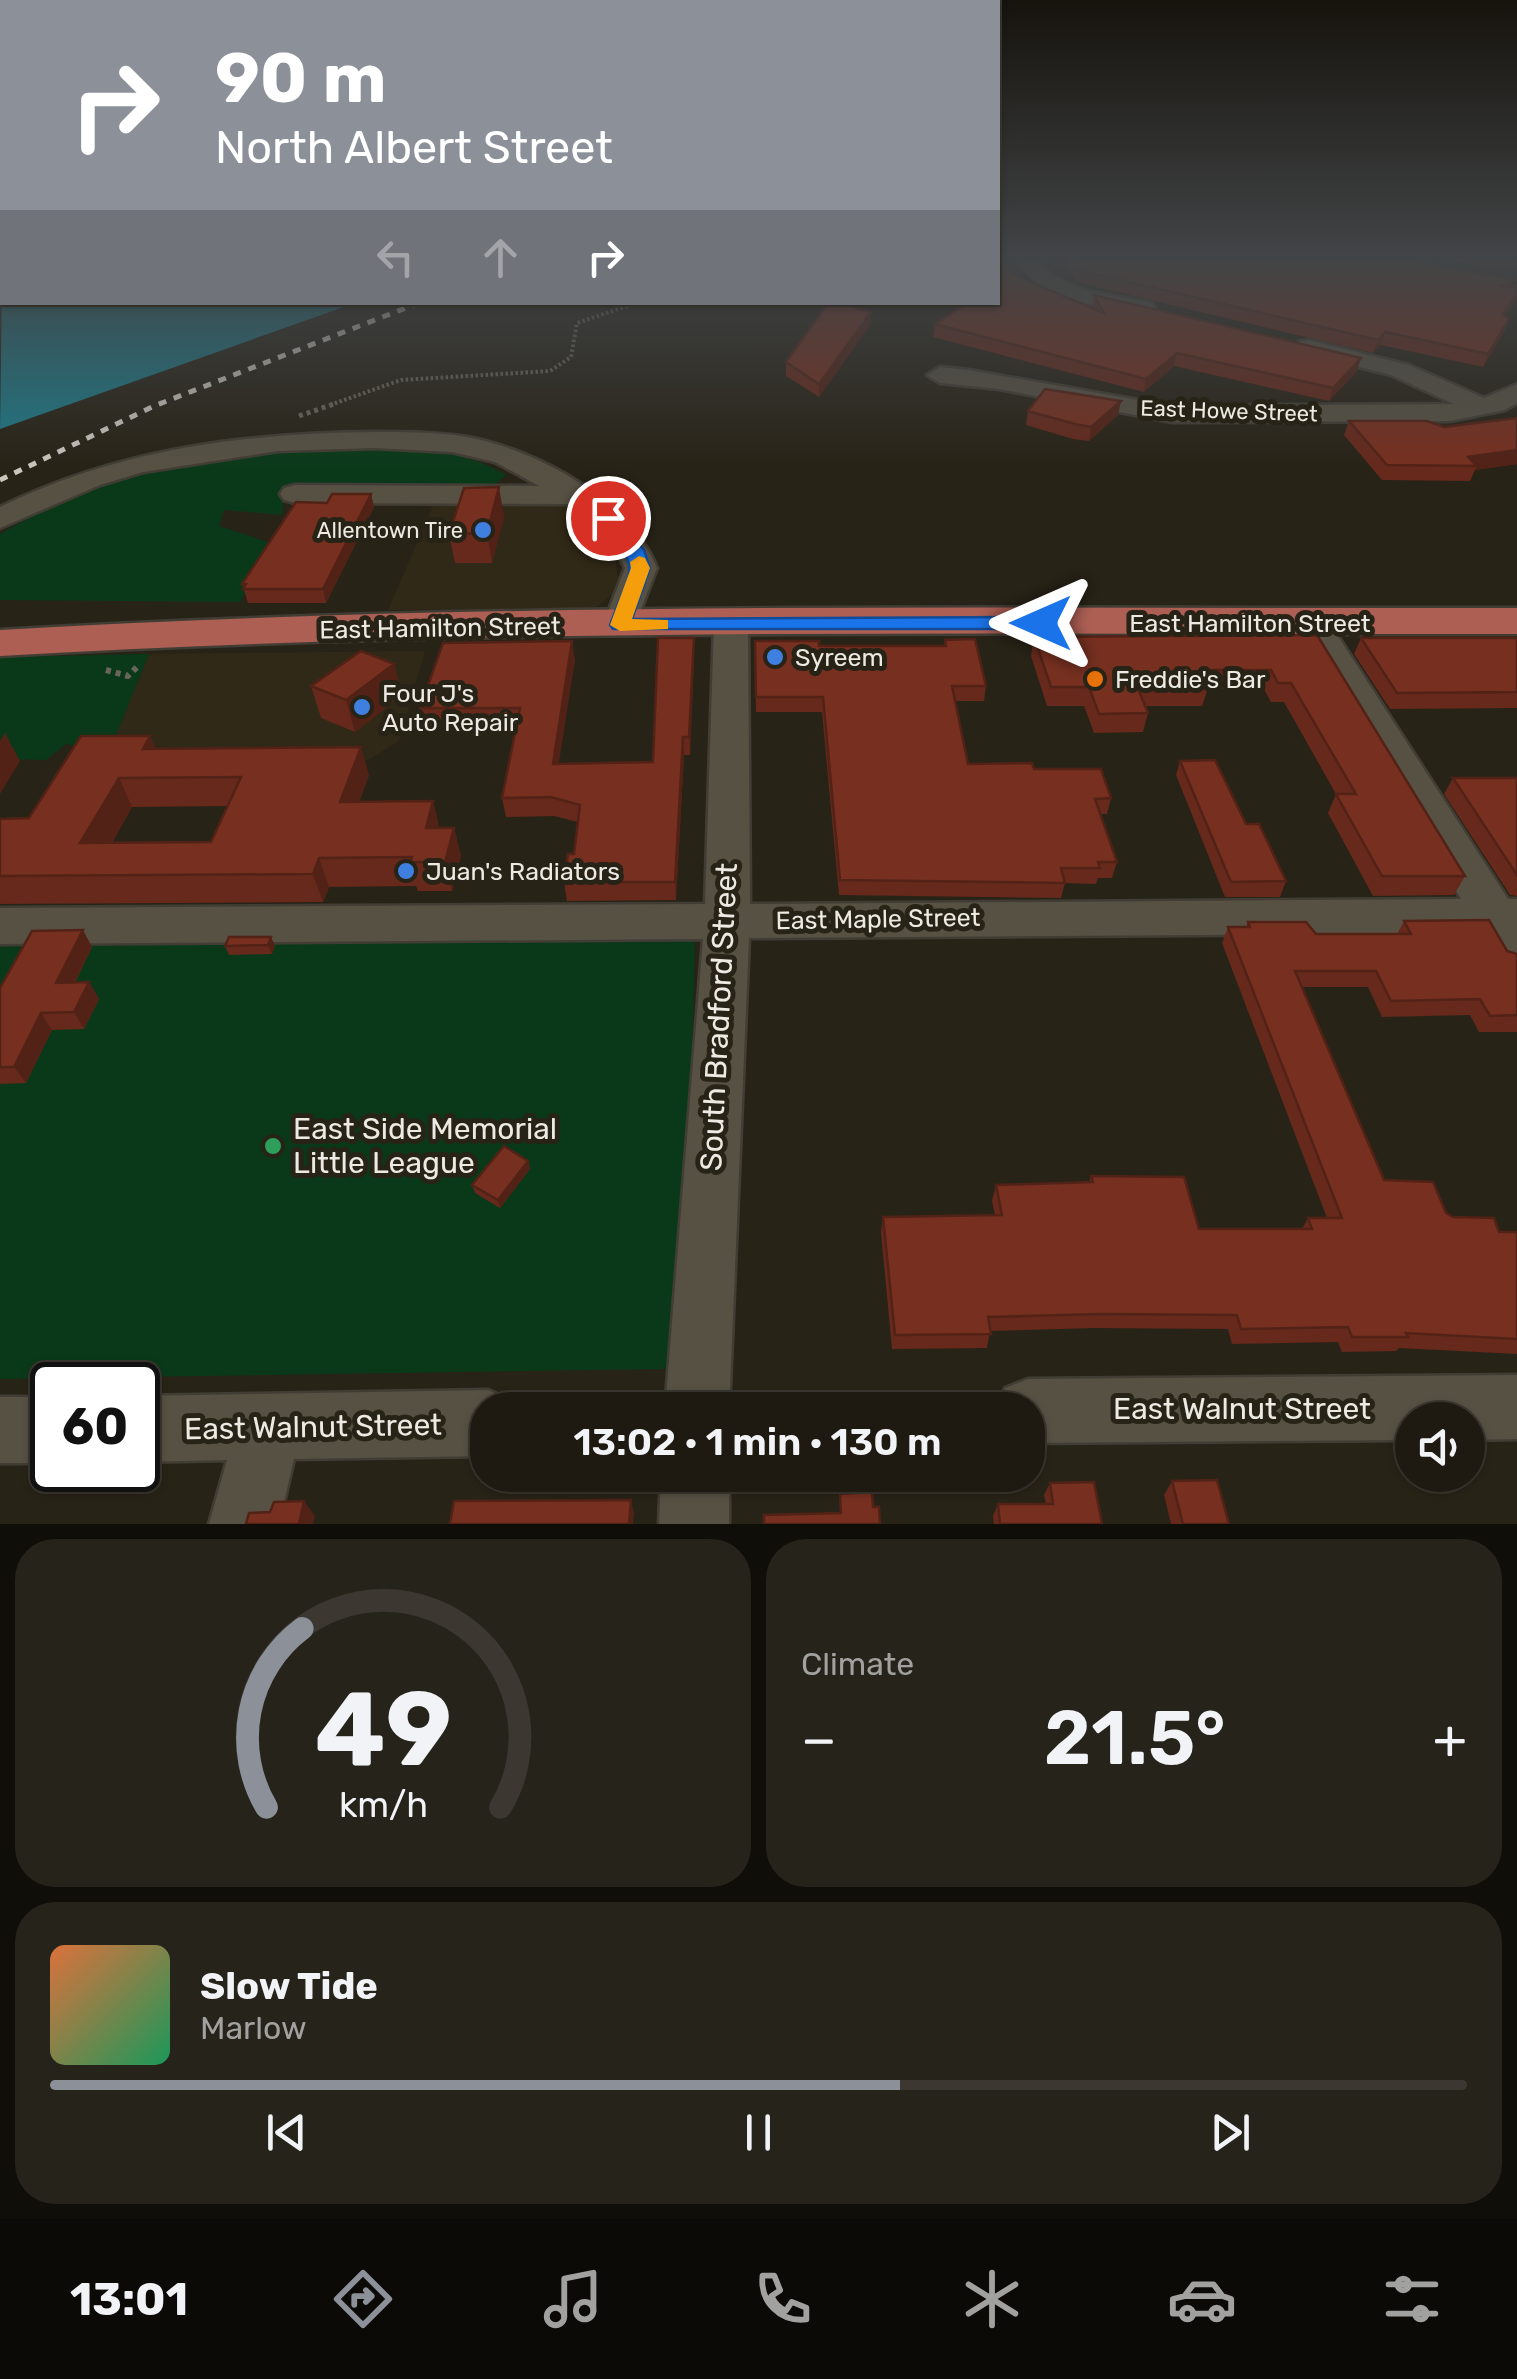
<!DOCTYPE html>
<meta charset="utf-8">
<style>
body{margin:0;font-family:Rubik,sans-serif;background:#26231a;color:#f1f3f6;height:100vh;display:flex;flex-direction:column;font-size:38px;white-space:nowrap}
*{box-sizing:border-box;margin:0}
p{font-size:32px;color:#a1a19f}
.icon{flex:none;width:55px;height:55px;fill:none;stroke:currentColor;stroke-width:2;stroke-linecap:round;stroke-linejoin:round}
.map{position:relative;height:1524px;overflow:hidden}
.sheet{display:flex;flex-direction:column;gap:15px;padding:15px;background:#100e09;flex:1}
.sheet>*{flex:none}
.guide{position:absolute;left:0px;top:0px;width:1000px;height:305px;box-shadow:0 2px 8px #0004,0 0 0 2px #3c3831;background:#8c9099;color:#fff;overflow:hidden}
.tools{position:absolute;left:1395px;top:1402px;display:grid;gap:20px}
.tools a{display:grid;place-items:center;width:90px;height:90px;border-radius:50%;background:#1e1a11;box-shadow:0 2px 8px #0004,0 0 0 2px #3c3831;font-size:50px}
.speed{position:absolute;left:30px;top:1362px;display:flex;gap:20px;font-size:50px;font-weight:700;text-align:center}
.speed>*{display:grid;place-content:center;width:130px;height:130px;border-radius:50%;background:#1e1a11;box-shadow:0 2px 8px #0004,0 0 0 2px #3c3831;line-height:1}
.speed .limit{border:5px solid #111;border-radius:15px;background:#fff;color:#111}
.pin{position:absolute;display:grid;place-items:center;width:85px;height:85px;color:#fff;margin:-42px;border:5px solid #fff;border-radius:50%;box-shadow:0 2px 10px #0007}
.me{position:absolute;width:110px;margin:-55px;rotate:270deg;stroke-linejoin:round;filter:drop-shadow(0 0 8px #0008)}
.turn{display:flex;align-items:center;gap:35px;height:210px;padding:0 50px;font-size:45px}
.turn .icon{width:130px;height:130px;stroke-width:2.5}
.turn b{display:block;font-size:70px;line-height:85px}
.lanes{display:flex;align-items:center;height:95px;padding:0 50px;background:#0003;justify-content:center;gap:50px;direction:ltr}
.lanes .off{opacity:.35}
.big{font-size:75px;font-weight:600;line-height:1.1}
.sheet .widget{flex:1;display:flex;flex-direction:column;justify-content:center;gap:15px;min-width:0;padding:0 35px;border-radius:40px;background:#26231a}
.sheet .dial{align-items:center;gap:0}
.dial svg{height:260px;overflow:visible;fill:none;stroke:#3c3831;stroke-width:7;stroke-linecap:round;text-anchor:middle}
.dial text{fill:#f1f3f6;stroke:none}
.song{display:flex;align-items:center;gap:30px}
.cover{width:120px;height:120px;border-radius:15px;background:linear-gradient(135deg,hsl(20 70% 55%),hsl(150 70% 35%))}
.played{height:10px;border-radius:5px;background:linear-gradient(90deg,#8c9099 60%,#3c3831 60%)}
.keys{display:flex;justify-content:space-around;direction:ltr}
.heat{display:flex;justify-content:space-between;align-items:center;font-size:55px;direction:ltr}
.sheet .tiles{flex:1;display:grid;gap:15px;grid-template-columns:1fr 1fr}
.widget:last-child{grid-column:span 2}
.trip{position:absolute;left:470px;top:1392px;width:575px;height:100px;border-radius:40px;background:#1e1a11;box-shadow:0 2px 8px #0004,0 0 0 2px #3c3831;font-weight:600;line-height:100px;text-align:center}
.tabs{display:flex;height:160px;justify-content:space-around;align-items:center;background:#0c0a07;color:#a1a19f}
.tabs .icon{width:70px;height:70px}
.tabs .current{color:#8c9099}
.tabs b{font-size:45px;color:#f1f3f6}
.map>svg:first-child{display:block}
</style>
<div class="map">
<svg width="1517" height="1524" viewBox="0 0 1517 1524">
<rect width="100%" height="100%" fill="#282317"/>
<path fill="#312917" d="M436,499h124l28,18 26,29 4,34 -6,14 -17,14 -207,2z
M425,651l-26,90 -41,25 -249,-14 40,-98z"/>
<path fill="#0a3919" d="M329,449c64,1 121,-7 177,26l-15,13 -206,2 -3,25 -58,-5 -5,16 55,18 -34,58 -240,-2v-66c114,-66 200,-77 329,-85z
M149,654l-40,98 -43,-8 -20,16 -46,-1v-102z
M689,934l6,6 -10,401 -9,19 -13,9 -663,10v-443z"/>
<path fill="#1f7987" d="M2,285v17l353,1 -355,126z"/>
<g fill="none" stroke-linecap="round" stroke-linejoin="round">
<defs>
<path id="minor" d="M1015,256h20c24,39 78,37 117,47l3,5 -11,7c-48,-10 -103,-13 -129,-59z
M1308,340l101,25 75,33 33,-14v19l-12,7 -55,11 -278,1 -173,-33 -59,-6 -13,-8 13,-8 29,3 203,36 282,-2 -63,-29 -92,-23 -3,-5 3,-5z
M375,432c31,0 62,0 92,5 71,13 162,63 190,131l-25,64 -12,3 -12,-3 -5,-7 22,-57 -16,-30 -40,-34 -274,-1 -11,-3 -4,-6 4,-6 11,-3 244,1 -44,-24 -43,-10 -77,-4 -97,3 -135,21 -43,13 -100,43v-21c118,-58 244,-74 375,-75z
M731,613l12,3 5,7 2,281 711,-5 -165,-276 5,-7 12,-3 12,3 183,283h9v71l-17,-5 -19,-32 -732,5 -20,472h-64l38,-471 -703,5v-36l705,-4 9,-281 5,-7z
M1517,1375v64l-49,1v-20h-56v20l-384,3v-33h-32l9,-22 23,-9z
M488,1390l23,10 4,10h-27v46l-194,3 -15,65h-70l18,-64 -89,2v-66z
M0,1397h52v66h-52z
M661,1475h68v49h-70z"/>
<path id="major" d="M1517,608v26c-505,1 -1012,-8 -1517,22v-26c505,-30 1012,-21 1517,-22z"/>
</defs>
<use href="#minor" stroke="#413d34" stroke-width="5"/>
<use href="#major" stroke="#413d34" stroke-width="5"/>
<path stroke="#6a655b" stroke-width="4" stroke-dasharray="2.5 2.5" stroke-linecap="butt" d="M330,405l71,-25 149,-9 21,-14 6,-34 62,-21"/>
<path stroke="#6a655b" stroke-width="5" stroke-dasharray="4 4" stroke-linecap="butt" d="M299,416l38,-13"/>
<path stroke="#6a655b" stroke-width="6" stroke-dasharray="5 5" stroke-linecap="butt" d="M106,670l22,6 10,-10"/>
<use href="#minor" fill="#575144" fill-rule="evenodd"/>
<use href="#major" fill="#ad5f54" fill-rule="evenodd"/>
<path stroke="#cac6be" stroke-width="5" stroke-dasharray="8 8" stroke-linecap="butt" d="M0,480l154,-74 267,-104"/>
</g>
<path fill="#66291c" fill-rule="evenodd" d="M1069,256h313l135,29v14l-12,17 4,3 -5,13 -21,35 -102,-22 -8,8 -289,-69 -8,-3 -8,-16z
M1426,256h91v15z
M1018,277l74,31 2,-13 263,76 -28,30 -155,-35 -30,26 -211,-55 2,-13z
M871,312l-1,13 -51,72 -33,-21v-14z
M1028,411l90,4 -29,26 -16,-2 -47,-14z
M1349,421l168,43 -42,6 -5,11 -88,-1 -38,-45z
M371,494l3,13 -48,96h-78l-6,-19 85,-81z
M504,516l-12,47h-37l-6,-29z
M1317,635l148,241 -11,19 -81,1 -45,-83 8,-19 -52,-92h-13l-7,-13h-56l-6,17h-57l3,7 -5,19 -49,1 -10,-27h-37l-16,-50 3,-19z
M1361,638h156v70l-127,1 -36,-55z
M945,640l41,46 -2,15h-29l13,63 66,5 77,29 -4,16h-7l17,48 -5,16h-14l-2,6 -31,-1 -4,15 -222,-3 -17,-183h-66l-1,-71 64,5h125z
M694,656l-4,99h-6l-8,145 -109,1 -3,-19 10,-28 4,-32 -24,-6 -48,1 -4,-19 15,-72h-92l-5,-18 155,-49 -17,105 95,-2z
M394,664l8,31 -47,37 -34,-14 -10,-32z
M156,749l213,26 -10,27 74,-1 6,27h15l7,28 -9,35h-34l-2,-5 -87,1 -6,15 -323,2v-85l29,-1zM227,806l-16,36 -99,1 20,-36z
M1180,761l66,63 40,57 -6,16h-55l-49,-122z
M1453,778h64v118l-7,-1 -66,-101z
M1404,921l113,33v78h-38l-9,-17 -88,2 -14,-30h-66l82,193 69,37 46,15h18v122l-118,-6 -3,3 -54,1 -4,-10 -106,2 -4,-15 -134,-1 -104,3 -3,17 -95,1 -11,-117 2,-15 112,-2 -3,-14 4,-16 93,-2 2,-7 108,53h103l6,-11h19l-105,-275 6,-16h18l2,-5 68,12h81z
M225,946h50l-3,8 -43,1z
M92,947l-17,36 14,-1 10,17 -15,30 -32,1 -26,53 -26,1v-96z
M528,1161l2,8 -30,39 -25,-15 -3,-8z
M1172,1481l57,43h-58l-7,-29z
M1050,1483l52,41h-108l-1,-8 5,-12h48l-2,-9z"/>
<path fill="#532216" d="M1517,294v5l-19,28 5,-13z
M871,312l-1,13 -51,72v-13z
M1509,319l-5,13 -21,35 5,-13z
M1385,332l-4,13 -8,8 5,-13z
M1177,353l-3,13 -30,26 2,-13z
M1361,358l-4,13 -28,30 4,-13z
M1121,401l-3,14 -29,26 2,-14z
M1517,450v14l-42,6 2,-4 -9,-9z
M499,487l5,29 -12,47 -5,-30z
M371,494l3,13 -48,96 -3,-14z
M694,638v18l-4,99 -1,-18z
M572,641l3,18 -19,123 -3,-18z
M394,664l8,31 -47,37 -9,-32z
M5,733l15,28 -20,33v-53z
M150,736l12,28 -19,-15z
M683,737l1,18 -8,145 -1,-18z
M361,747l8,28 -20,55 -9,-28z
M119,778l13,29 -37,65 -15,-29z
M433,801l7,29 -14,-2z
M454,828l7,28 -9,35 -7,-29z
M319,858l10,29 -6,15 -10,-28z
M83,930l9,17 -26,53 -10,-17z
M271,937l4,9 -3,8 -4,-9z
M89,982l10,17 -15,30 -10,-17z
M41,1013l11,17 -26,53 -12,-16z
M528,1161l2,8 -30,39 -2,-8z
M631,1500l3,13 -1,11h-4z
M304,1501l11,15 -2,8h-14z"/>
<path fill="#773020" stroke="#532216" stroke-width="2.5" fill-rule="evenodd" d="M1071,256h311l135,24 -16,6 16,1v7l-14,20 6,5 -21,35 -103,-22 -7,8 -292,-68 -8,-4z
M998,259l20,18 86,36 -10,-18 267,63 -28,30 -156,-35 -31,26 -211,-55 34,-22h29z
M829,302h7l35,10 -52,72 -33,-22z
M1045,389l76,12 -30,26 -16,-3 -47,-13z
M1517,418v32l-49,7 9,9 -90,-1 -38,-44h78l17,6z
M499,487l-12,46 -38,1 15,-46z
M332,494h39l-48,95h-80l3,-5h-4l54,-82 31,1z
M1317,635l148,241h-83l-46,-82h20l-65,-111h-13l-7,-13h-70l7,17 -71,-1 11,27 -49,1 -10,-27h-38l-17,-50z
M658,638h36l-5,99h-6l-8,145h-111l4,-28h6l6,-49 -29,-8 -49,1 18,-90h-100l23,-65 129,-2 -19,123 100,-2z
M1361,638h156v54l-120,1z
M975,639l11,47h-34l16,78 64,-1 2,6h67l10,29 -16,1 22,63h-19l2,6h-39l4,15 -225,-3 -17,-183h-67l-1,-56h64v5h127l-1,-6z
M361,651l33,13 -48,36 -35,-14z
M81,736h69l-7,13 218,-2 -21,55 93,-1 -7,27h28l-9,34h-35l2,-5 -93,1 -6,16 -313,2v-57l29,-1zM241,777l-30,65 -131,1 39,-65z
M1215,760l31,64h13l27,57 -55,1 -51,-121z
M1453,778h64v97z
M1489,920l18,31 10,3v61l-27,1 -10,-17 -89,2 -15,-30h-81l89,209 49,2 13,31 7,4 41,1 5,14h18v107l-111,-6 2,4h-56l-4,-10 -107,2 -4,-14 -137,-1 -112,3 3,17 -96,1 -12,-118 119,-2 -6,-30 97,-3 -2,-6 93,1 15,52h113l-4,-11h34l-114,-291h22l-2,-5h58l10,12h95l-7,-13z
M83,930l-27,53 33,-1 -15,30 -33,1 -27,54h-14v-79l32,-57z
M229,937h42l-3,8 -43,1z
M504,1146l24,15 -30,39 -26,-15z
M1217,1480l12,44h-46l-11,-43z
M1094,1482l8,42h-102l-2,-20h55l-3,-21z
M872,1492l1,15h6l1,17h-116v-9l77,-2 -1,-19z
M631,1500l-2,24h-179l4,-23z
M304,1501l-5,23h-53l3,-11 21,-1 4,-10z"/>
<linearGradient id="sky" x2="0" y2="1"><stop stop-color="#16130d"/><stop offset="0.55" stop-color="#424547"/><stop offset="1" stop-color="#424547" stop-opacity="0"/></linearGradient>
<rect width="1517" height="469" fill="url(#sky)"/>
<path fill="#1a73e8" stroke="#114b97" stroke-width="2.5" d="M608,513l6,2 30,35 6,18 -18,51 409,-2 10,6 -10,6h-428l-3,-4c24,-64 31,-52 -11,-107z"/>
<path fill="#f59e0b" d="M639,556l6,2 5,10 -18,51 36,1v9l-48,2 -10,-6 21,-57 -1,-6z"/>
<g fill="#3f7fe0" stroke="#282317" stroke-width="4">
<circle cx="483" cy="530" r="10"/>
<circle cx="775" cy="657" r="10"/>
<circle cx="362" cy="707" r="10"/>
<circle cx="406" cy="871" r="10"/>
</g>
<circle fill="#e8710a" stroke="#282317" stroke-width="4" cx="1095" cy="679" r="10"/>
<circle fill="#2e9e5b" stroke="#282317" stroke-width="4" cx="273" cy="1146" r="10"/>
<g text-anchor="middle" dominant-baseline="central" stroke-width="10" stroke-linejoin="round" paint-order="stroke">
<g font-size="22" fill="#edeae3" stroke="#282317">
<text transform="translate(1229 411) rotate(2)">East Howe Street</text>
</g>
<g font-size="22" fill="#edeae3" stroke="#282317" text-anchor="end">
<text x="463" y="530">Allentown Tire</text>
</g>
<g font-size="25" fill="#edeae3" stroke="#282317">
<text x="1250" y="623">East Hamilton Street</text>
<text transform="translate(440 628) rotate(-1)">East Hamilton Street</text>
<text transform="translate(878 919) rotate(-1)">East Maple Street</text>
</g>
<g font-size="25" fill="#edeae3" stroke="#282317" text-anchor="start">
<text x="795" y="657">Syreem</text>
<text x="1115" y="679">Freddie's Bar</text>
<text x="382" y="693">Four J's<tspan x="382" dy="29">Auto Repair</tspan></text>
<text x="426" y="871">Juan's Radiators</text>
</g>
<g font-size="30" fill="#edeae3" stroke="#282317">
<text transform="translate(719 1017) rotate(-87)">South Bradford Street</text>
<text x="1242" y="1409">East Walnut Street</text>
<text transform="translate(313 1427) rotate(-1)">East Walnut Street</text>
</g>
<g font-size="30" fill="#edeae3" stroke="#282317" text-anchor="start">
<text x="293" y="1129">East Side Memorial<tspan x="293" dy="34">Little League</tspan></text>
</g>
</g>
</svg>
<div class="tools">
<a><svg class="icon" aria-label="sound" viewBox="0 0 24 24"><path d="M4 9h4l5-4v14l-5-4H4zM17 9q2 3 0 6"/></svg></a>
</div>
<div class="speed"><div class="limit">60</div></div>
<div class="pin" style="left:608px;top:518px;background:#d93025"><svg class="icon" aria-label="arrive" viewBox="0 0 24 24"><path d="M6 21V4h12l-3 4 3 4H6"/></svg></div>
<svg class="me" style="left:1041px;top:623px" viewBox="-20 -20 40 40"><path d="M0-17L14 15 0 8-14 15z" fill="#1a73e8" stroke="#fff" stroke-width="4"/></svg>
<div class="trip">13:02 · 1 min · 130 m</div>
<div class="guide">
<div class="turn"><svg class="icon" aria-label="right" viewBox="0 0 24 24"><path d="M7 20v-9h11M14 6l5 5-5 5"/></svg><div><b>90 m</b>North Albert Street</div></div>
<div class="lanes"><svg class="icon off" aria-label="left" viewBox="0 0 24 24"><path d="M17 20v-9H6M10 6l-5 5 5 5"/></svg><svg class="icon off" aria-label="ahead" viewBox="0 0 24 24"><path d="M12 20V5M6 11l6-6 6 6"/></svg><svg class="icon" aria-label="right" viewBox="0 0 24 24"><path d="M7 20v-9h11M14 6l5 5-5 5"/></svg></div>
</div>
</div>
<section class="sheet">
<div class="tiles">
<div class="widget dial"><svg viewBox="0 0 100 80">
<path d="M14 69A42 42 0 1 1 86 69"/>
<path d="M14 69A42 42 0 0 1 25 14" stroke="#8c9099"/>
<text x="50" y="56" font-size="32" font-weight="700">49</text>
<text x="50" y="72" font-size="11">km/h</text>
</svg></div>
<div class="widget"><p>Climate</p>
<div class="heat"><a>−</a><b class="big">21.5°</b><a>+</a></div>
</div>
<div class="widget">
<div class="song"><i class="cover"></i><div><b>Slow Tide</b><p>Marlow</p></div></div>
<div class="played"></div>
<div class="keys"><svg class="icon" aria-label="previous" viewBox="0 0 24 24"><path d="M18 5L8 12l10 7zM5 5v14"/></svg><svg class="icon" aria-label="pause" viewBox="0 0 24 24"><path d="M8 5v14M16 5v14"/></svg><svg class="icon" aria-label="next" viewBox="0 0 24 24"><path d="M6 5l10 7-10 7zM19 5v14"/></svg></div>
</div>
</div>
</section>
<nav class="tabs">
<b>13:01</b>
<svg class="icon current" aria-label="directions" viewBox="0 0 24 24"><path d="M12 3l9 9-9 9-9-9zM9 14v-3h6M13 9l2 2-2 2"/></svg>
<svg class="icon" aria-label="music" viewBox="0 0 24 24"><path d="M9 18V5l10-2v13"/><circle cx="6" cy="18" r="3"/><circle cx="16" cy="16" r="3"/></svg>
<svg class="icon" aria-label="phone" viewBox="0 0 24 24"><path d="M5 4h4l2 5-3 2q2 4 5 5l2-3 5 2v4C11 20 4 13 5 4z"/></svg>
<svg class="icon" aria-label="climate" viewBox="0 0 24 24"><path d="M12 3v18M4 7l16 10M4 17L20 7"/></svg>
<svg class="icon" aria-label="car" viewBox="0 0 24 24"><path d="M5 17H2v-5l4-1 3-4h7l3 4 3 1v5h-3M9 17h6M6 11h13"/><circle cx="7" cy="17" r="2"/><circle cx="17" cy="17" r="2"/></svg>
<svg class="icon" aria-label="filters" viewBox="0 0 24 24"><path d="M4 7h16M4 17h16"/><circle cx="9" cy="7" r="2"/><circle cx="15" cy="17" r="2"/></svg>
</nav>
